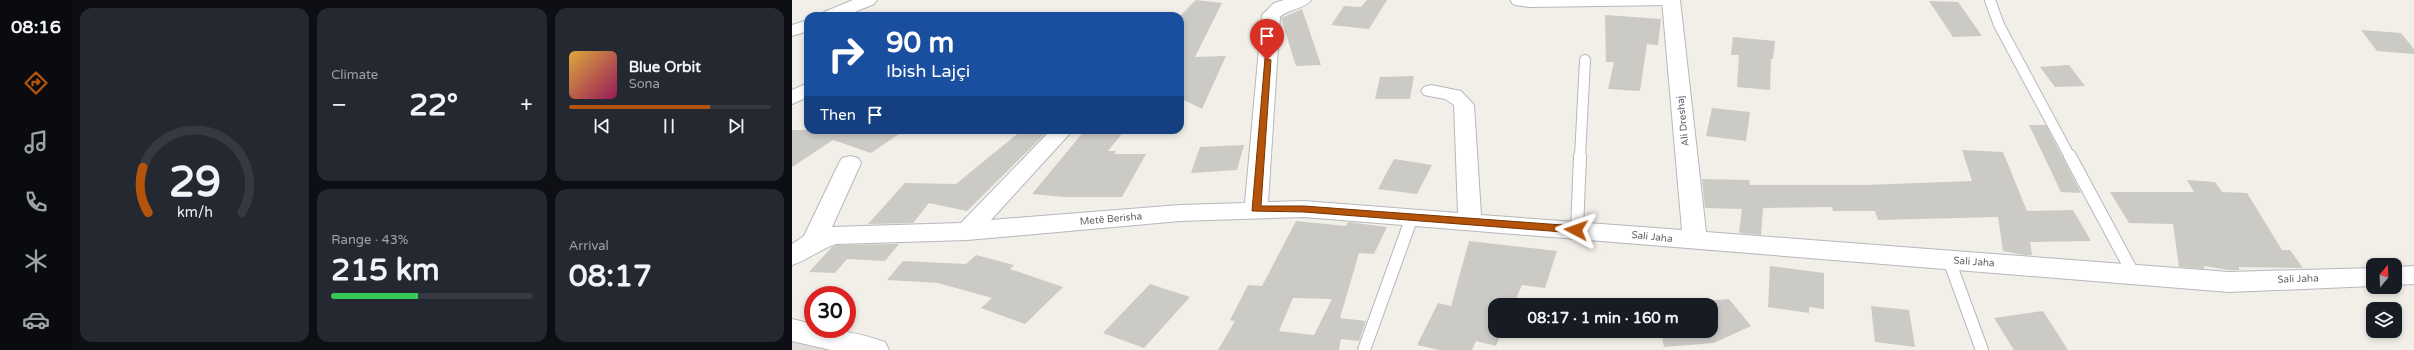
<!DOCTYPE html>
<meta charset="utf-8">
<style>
body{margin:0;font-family:"Varela Round",sans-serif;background:#242831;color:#f1f3f6;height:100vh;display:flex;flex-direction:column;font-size:15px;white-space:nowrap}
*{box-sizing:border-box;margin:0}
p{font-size:13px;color:#9ea1a6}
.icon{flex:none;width:22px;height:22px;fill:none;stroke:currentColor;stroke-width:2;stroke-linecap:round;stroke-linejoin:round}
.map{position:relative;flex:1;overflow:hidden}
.side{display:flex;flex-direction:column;gap:8px;padding:8px;background:#0d0f14;width:720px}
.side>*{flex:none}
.banner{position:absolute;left:12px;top:12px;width:380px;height:122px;border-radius:12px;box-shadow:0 2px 6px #0003;background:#1a4fa0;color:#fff;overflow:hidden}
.needle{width:26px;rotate:19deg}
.controls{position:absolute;left:1574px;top:258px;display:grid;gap:8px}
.controls a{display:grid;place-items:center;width:36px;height:36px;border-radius:8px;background:#171b24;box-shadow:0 2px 6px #0003;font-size:20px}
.speed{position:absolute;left:12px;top:286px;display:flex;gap:8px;font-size:20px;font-weight:700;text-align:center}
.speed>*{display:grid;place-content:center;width:52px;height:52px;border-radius:50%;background:#171b24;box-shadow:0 2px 6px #0003;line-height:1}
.speed .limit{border:6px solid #d22;background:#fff;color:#111}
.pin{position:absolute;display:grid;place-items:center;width:34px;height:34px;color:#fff;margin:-41px -17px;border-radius:50% 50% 50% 0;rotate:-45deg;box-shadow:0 0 4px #0007}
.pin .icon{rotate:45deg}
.me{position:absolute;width:44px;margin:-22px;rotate:274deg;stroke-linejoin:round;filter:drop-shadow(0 0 3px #0008)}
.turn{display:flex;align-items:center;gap:14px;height:84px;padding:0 16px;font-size:18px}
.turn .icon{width:52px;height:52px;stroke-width:2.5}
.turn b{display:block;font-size:28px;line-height:34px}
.then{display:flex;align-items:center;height:38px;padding:0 16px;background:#0003;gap:8px;font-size:15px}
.big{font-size:30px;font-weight:800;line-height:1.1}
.side .tile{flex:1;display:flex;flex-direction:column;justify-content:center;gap:6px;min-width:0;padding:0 14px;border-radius:12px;background:#242831}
.side .dial{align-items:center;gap:0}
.dial svg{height:104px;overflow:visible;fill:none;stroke:#363941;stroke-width:7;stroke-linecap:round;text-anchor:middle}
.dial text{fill:#f1f3f6;stroke:none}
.song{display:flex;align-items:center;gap:12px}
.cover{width:48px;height:48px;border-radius:6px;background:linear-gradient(135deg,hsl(40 70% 55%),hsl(330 70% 35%))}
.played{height:4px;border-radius:2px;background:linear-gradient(90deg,#b45309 70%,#363941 70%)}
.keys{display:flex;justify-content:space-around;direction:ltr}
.heat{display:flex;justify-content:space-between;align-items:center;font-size:22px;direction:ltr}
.charge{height:6px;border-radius:3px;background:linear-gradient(90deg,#34c759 43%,#363941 0)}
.side .tiles{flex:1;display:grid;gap:8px;grid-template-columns:repeat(3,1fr)}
.tile:first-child{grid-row:span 2}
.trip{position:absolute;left:696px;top:298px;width:230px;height:40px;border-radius:12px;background:#171b24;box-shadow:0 2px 6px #0003;font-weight:800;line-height:40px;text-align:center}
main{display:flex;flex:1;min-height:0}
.menu{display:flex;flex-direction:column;width:72px;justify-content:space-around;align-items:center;background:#090b0e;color:#9ea1a6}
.menu .icon{width:28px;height:28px}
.menu .selected{color:#b45309}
.menu b{font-size:18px;color:#f1f3f6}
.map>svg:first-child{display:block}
</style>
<main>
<nav class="menu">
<b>08:16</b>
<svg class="icon selected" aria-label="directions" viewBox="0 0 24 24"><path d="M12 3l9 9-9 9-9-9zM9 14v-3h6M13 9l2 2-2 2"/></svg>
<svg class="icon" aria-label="music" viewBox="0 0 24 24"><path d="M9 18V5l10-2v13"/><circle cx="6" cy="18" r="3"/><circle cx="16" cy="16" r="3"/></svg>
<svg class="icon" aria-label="phone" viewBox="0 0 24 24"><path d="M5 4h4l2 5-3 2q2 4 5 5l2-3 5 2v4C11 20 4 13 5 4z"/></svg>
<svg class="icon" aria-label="climate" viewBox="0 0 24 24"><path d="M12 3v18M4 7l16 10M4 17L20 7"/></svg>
<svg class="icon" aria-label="car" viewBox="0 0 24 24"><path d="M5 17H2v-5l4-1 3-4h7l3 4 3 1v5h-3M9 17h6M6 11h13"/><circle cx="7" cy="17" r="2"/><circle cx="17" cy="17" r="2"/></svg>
</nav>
<section class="side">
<div class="tiles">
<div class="tile dial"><svg viewBox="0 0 100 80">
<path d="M14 69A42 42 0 1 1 86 69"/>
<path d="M14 69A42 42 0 0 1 10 34" stroke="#b45309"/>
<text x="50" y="56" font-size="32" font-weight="700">29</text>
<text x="50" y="72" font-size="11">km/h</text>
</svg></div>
<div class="tile"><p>Climate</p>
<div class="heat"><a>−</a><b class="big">22°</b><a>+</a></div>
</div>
<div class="tile">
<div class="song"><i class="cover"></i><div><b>Blue Orbit</b><p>Sona</p></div></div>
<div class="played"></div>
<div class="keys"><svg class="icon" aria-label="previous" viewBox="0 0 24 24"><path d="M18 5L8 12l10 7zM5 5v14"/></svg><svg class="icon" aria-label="pause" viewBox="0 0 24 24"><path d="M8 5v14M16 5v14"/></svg><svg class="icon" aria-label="next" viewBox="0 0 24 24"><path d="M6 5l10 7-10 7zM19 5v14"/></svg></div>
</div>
<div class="tile"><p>Range · 43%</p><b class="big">215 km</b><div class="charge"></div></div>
<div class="tile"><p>Arrival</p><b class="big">08:17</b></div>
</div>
</section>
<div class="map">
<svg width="1622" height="350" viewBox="0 0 1622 350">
<rect width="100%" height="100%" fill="#f1efe8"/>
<path fill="#e0deda" d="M0,330l84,20h-84z"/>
<path fill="#cccac5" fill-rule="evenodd" d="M404,0l26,3 -27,54 31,-1 -24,53 -22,-11v-82z
M575,0h20l-18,29 -38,-4 13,-19 17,1z
M1137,1l29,1 24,34 -29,1z
M510,9l19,56 -25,1 -15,-48z
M813,15l56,4 -3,26 -11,-1 -7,47 -32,-2 6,-27h-8z
M1569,30l40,3 13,16v5l-37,-3z
M941,37l42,4 -2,18h-2l-1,31 -33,-3 2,-32h-8z
M1277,65l16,21 -30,1 -15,-20z
M622,76l-4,23h-35l5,-22z
M920,108l38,4 -4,29 -40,-5z
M1237,125h17l35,68 -20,-1z
M0,130h113l-34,23 -38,-13 -41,27z
M230,130h27l-82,81 -38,-8 -16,20 -45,1 37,-41 51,1z
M293,130h40l-17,21h8l-2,3h32l-24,43h-58l-32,-3z
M452,145l-7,25 -46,3 9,-26z
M1170,150l41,2 24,59 46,-1 18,31 -61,1 2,13h-8l-21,-4 -5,-34 -120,3 -3,-9h-42l-1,-4 -69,1 -2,27 -22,-2 3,-24 -37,-1 -3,-29 47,1 1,5h115l107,-4z
M602,159l38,6 -15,29 -39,-5z
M1395,180l28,2 7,10 25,1 35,57h8l13,18 -64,-1v3h-10l-25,-4v3l-25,-2 -6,-43 -44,-1 -19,-31h84z
M504,221l50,5 2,-4 39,5 -13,27 -15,-1 -19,65 26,3 -7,20 -18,-2 -2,11h-121l17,-29 -5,-1 18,-35 14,1zM501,298l39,1 -18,36 -35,-4z
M677,241l88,10 -12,37 -23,-3 -9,20h-18v26h7l-6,15 -20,-5 -4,9h-32l-23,-5 21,-42 13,3z
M107,244l-14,17 -38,-2 -12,14 -26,-1 23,-25 4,-2z
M184,255l38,10 -4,4 53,18 -38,37 -44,-16 11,-10 -54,-15 -51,-3 16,-19 63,3z
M978,266l54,7v36l-15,-2v6l-41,-6z
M358,284l40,13 -46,51 -41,-15z
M937,299l22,27 -37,17 -50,4 -3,-16h50v-26h-55z
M1079,306l38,4 6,37 -40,-5z
M1251,311l25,39h-54l-20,-32z"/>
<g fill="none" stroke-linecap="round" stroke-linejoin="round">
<defs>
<path id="service-far1" d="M724,0l13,2 142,-2
M1198,0l9,25 71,132
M788,157l5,-97"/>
<path id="service" d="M1278,156l64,119
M785,230l3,-74
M1157,260l33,90
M572,350l48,-133"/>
<path id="minor" d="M61,0h24l-3,4 -29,12h-24l3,-4z
M492,0h27c-6,9 -23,9 -31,17l-12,185 36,-1 154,12 -4,-108 -9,-6 -21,-4 -3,-4 3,-4 7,-2 30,6 13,14 7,110 201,15 -20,-230h18l26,232 523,40 144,-4v18l-144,6 -925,-75 -124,4 -213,19 -131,4c-16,5 -28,16 -44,21v-21l12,-8 35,-73 3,-5 8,-2 8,2 3,5 -29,64 129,-4 90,-93h22l-82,90 189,-15 65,-2 17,-188 12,-12z
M16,20v11l-16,5v-11z
M16,83v14l-16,7v-14z
M1622,266v18l-19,1v-18z"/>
<path id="tertiary" d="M0,319l21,5v5c25,0 49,5 72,13l4,8h-58l-39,-9z"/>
</defs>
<use href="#service-far1" stroke="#b5b8bc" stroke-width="12"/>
<use href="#service" stroke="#b5b8bc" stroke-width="14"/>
<use href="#minor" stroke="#b5b8bc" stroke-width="2"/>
<use href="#tertiary" stroke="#b5b8bc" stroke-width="2"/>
<use href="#service-far1" stroke="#fff" stroke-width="10"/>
<use href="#service" stroke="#fff" stroke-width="12"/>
<use href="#minor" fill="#fff" fill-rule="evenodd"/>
<use href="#tertiary" fill="#fff" fill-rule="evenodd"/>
</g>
<path fill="#b45309" stroke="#753606" d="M473,58l6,2 -10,146h43l272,20 5,4 -5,3 -272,-21 -52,-1z"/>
<g text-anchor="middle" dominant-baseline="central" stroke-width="3.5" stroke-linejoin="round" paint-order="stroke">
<g font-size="10" fill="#5f6368" stroke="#fff">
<text transform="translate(891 121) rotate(-96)">Ali Dreshaj</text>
<text transform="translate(319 219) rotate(-5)">Metë Berisha</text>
<text transform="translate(860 237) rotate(6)">Sali Jaha</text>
<text transform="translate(1182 262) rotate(4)">Sali Jaha</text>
<text transform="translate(1506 279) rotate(-2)">Sali Jaha</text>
</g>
</g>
</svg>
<div class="controls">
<a><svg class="needle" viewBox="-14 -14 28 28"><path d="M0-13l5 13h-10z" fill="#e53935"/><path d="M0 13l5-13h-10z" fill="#9ea1a6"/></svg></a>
<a><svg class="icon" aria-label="layers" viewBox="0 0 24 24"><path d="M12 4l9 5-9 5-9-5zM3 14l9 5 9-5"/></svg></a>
</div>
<div class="speed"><div class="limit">30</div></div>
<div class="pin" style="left:475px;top:60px;background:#d93025"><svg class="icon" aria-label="arrive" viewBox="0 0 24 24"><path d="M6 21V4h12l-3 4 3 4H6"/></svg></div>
<svg class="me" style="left:784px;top:230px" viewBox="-20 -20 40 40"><path d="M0-17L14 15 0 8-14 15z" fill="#b45309" stroke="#fff" stroke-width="4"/></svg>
<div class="trip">08:17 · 1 min · 160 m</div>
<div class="banner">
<div class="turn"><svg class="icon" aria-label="right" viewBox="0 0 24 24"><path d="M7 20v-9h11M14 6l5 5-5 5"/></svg><div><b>90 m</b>Ibish Lajçi</div></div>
<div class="then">Then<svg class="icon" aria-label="arrive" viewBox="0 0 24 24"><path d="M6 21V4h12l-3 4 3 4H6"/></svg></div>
</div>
</div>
</main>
